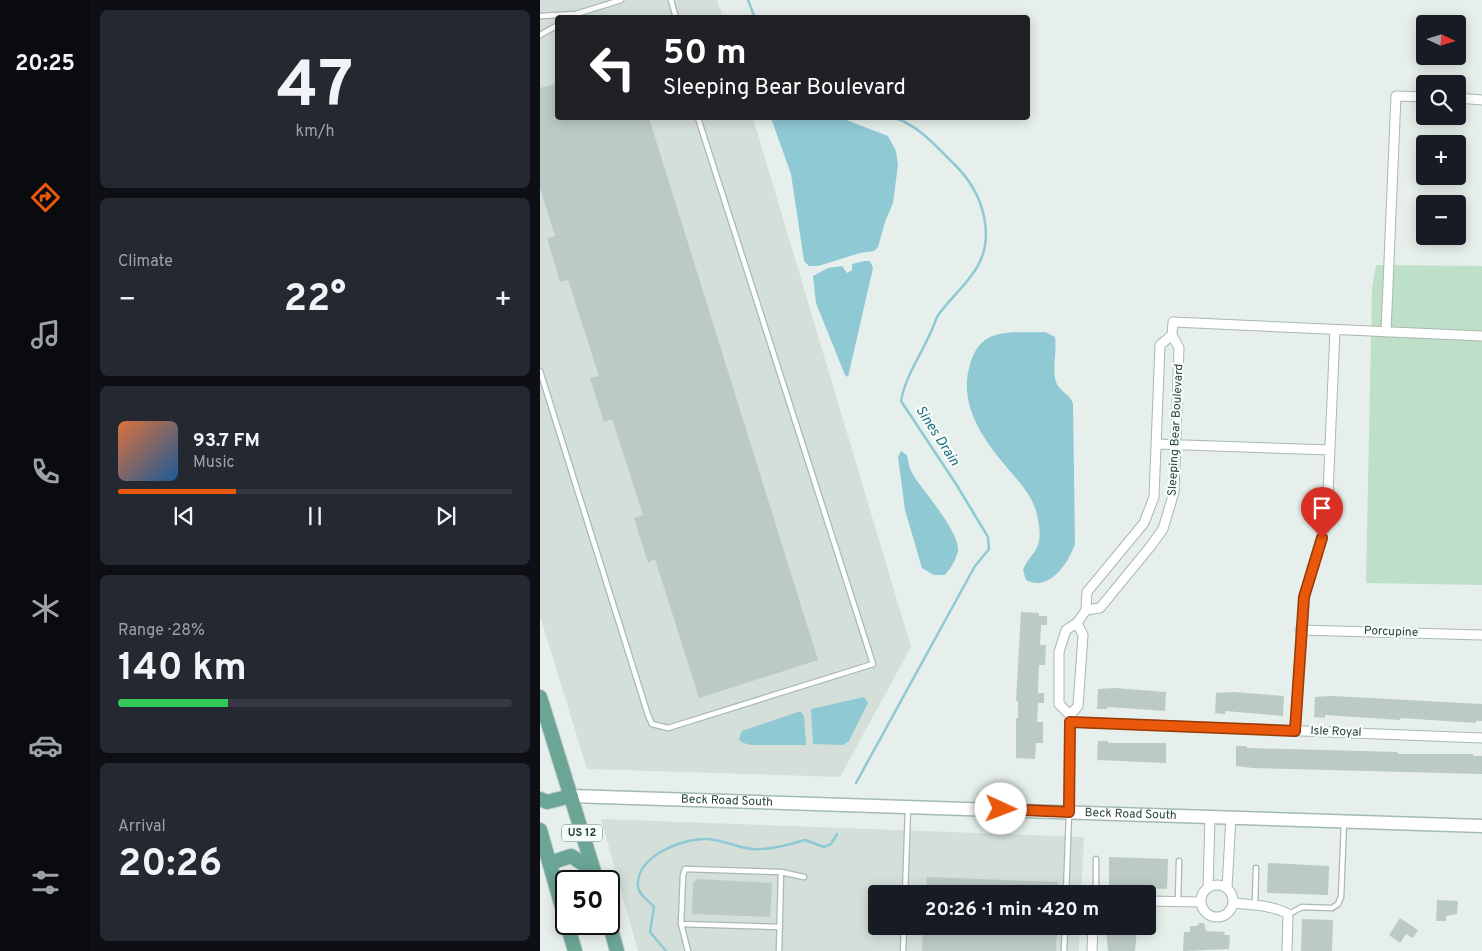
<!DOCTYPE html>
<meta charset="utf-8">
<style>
body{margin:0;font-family:Overpass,sans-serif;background:#242831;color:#f1f3f6;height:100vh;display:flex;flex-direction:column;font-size:19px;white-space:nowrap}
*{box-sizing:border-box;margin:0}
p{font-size:16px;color:#9ea1a6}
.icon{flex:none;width:28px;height:28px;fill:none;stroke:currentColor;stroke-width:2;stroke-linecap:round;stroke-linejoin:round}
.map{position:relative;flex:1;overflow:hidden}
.sheet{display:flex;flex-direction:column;gap:10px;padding:10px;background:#0d0f14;width:450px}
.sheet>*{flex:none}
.guide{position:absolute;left:15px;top:15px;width:475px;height:105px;border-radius:5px;box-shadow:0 2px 12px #0003;background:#202124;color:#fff;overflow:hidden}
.needle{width:32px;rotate:94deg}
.buttons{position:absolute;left:876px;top:15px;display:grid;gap:10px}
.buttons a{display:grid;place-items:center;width:50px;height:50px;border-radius:5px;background:#171b24;box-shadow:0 2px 12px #0003;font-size:25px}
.speed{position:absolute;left:15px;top:870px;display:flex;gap:10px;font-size:25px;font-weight:700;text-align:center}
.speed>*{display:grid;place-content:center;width:65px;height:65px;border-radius:50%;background:#171b24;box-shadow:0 2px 12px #0003;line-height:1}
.speed .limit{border:2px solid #111;border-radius:8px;background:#fff;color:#111}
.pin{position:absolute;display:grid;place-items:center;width:42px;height:42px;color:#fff;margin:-51px -21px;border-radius:50% 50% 50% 0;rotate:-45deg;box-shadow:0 0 5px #0007}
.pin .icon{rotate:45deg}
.me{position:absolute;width:55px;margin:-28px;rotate:92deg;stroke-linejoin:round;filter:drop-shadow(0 0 4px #0008)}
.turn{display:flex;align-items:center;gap:18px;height:105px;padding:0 25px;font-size:22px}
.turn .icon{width:65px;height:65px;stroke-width:2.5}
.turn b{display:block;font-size:35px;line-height:42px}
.big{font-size:38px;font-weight:700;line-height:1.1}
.sheet .widget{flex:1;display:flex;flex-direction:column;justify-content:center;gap:8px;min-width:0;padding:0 18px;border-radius:8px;background:#242831}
.sheet .dial{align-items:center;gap:0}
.dial b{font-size:65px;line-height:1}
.song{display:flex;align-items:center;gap:15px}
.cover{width:60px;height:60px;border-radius:8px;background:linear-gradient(135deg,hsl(20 70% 55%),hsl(210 70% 35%))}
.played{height:5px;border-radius:2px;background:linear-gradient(90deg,#ea580c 30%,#363941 30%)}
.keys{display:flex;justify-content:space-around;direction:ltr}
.heat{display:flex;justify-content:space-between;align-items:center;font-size:28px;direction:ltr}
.charge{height:8px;border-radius:4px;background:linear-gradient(90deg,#34c759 28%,#363941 0)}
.trip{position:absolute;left:328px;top:885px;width:288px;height:50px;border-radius:5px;background:#171b24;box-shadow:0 2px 12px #0003;font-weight:700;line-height:50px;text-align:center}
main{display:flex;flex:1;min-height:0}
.dock{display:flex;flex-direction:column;width:90px;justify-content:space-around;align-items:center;background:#090b0e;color:#9ea1a6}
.dock .icon{width:35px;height:35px}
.dock .on{color:#ea580c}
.dock b{font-size:22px;color:#f1f3f6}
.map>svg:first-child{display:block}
</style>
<main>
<nav class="dock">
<b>20:25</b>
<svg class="icon on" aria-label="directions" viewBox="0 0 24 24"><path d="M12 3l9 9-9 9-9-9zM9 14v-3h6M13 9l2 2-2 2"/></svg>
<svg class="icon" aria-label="music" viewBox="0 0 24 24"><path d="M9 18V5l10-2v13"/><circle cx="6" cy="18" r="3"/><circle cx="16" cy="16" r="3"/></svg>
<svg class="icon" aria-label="phone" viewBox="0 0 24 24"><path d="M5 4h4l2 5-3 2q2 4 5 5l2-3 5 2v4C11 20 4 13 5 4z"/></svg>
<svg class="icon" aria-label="climate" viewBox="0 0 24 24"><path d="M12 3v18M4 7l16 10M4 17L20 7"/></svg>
<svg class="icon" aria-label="car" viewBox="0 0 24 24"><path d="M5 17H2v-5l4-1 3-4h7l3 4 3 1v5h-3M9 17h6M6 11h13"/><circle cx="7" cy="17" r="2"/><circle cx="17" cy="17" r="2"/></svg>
<svg class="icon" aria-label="filters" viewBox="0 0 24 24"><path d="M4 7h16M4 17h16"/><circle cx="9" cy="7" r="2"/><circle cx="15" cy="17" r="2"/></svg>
</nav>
<section class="sheet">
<div class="widget dial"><b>47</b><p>km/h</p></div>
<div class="widget"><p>Climate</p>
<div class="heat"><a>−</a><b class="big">22°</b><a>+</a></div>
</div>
<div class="widget">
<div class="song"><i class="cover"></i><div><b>93.7 FM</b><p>Music</p></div></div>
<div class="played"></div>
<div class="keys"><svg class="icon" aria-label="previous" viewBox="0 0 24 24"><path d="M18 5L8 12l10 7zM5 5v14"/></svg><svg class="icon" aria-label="pause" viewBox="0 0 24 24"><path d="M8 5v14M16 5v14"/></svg><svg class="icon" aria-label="next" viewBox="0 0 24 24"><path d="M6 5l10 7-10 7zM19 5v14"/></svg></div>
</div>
<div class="widget"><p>Range · 28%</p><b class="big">140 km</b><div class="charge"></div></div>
<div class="widget"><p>Arrival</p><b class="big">20:26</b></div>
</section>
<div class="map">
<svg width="942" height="951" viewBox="0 0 942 951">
<rect width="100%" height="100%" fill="#e6efeb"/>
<path fill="#d4dfda" d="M0,0h177l6,17 -165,1v100h195l158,529 -71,130 -253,-8 -47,-153z
M61,819l483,18 -3,57h-205v32h204l-1,25h-441z"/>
<path fill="#bfe0c8" d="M836,265l106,1v319l-116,-2 6,-294z"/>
<path fill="#8ec9d4" d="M231,118h70l47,18 8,15 2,14 -5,38 -8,19 -7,25 -4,4 -14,2 -42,13h-9l-5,-5 -13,-87z
M325,261h5l3,7 -25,109 -3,-2 -29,-72 -3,-27 15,-8 14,-2 5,7 5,-3v-6z
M505,332l10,5c2,14 -3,32 1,45 3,9 14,12 17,22l2,140c-7,20 -26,48 -49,36l-3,-10c3,-8 7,-12 12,-19 8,-11 4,-28 1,-40 -5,-17 -16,-28 -27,-41 -24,-28 -50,-63 -40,-102 11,-44 41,-34 76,-36z
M361,451l6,4 3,14 5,9c11,16 45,55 43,73 -2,9 -7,17 -13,24h-11l-12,-7 -17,-58 -7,-53z
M324,697l4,6 -19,38 -6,4 -30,-1 -2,-35z
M258,712h3l3,4 2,29h-56l-9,-3 -2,-3 3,-8z"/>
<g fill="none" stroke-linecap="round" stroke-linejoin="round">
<path stroke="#8ec9d4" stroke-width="2.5" d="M208,0l7,18
M316,783l119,-217 14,-17 -1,-12 -32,-53 -55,-83c4,-23 18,-43 27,-63 4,-7 6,-14 9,-21 9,-14 24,-27 34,-41 28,-35 13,-83 -17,-112 -18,-18 -35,-38 -59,-46
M126,951l-16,-19 4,-25c-5,-7 -15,-11 -16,-20 -3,-31 45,-49 69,-48 15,1 30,8 45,10 17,1 37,-4 53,-9l19,7 7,-3 6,-10"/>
</g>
<path fill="#bbcac4" d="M18,83v35h91l169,542 -119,38 -44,-139 -7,4 -14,-45 9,-3 -31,-96 -8,3 -14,-44 9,-2 -31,-96 -8,2 -13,-44 8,-2 -15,-48v-100z
M481,612l18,1v3h8v9h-6l-1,20h6l-1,20h-6l-1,28h6v10h-6l-1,19h6v21h-7l-1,16 -19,-1v-40h2v-17h-2z
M575,688l51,4 -1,19 -57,-4 -1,2h-10l1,-20z
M693,692l51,4 -1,20 -57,-5 -1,3 -10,-1 1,-20z
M792,696l150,8v17h-6v2l-76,-5v2l-75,-5v3l-11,-1 1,-20z
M558,741h10v2h58v20l-69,-3z
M696,746h11v2l151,4v2h75v2h9v18l-229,-6 -17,-2z
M569,857l59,2 -1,30 -58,-3z
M728,863l61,3 -1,29 -61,-2z
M387,877l131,5v12h-132z
M158,879l74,4 -2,34 -78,-3 1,-31z
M897,900l21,1 -1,13 -11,2v5h-10z
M860,918l18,12 -5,8 -7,-4 -6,9 -11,-8z
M762,919l31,1 -1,31h-31z
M659,923h5l2,8 19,1 -1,3h6l-1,14 -46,2 1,-19h6v-6h7z
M383,926h134l-1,25h-134z
M566,929l31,1 -2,21h-27z"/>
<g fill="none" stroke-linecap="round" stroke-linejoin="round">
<defs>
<path id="service" d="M131,0l5,18
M0,16l36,-2 45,-14
M0,35l18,-10
M0,371l108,344 4,9 16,4 205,-64 -175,-546
M556,859v35
M365,894l3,-86
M526,894l3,-81
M638,902l1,-41
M715,904l1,-36
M749,914l13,-7 30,1 6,-4 3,-7 3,-75
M141,924l99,3
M148,951l-7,-27 2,-49 2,-6 96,3 23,5
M239,951l2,-79
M363,951l1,-25
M524,951l1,-25"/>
<path id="minor" d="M918,98l24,2
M846,332l10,-236 29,1
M632,335l-12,10 -6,152 -10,26 -57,69 -1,18 14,-2 50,-61 13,-18 11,-37 5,-144 -7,-13 1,-13 309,14
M616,444l174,6
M760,630l182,5
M530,715l8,-9 5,-71 -6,-12
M530,722l412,16
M755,731l9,-134 23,-79 8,-188
M529,812l1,-97 -11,-11v-52l7,-22 11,-7 9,-13
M661 901a16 16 0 1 1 32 0a16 16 0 1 1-32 0Z
M668,888l2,-72
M687,888l4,-71
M606,901l55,1
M694,903c18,2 38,2 54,11l-1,37
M552,951l1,-25"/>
<g id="secondary">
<path id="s1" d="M31,796l911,30"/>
</g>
<path id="primary" d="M0,697l57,184
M0,799l7,3 24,-6
M0,830l26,91
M10,863l21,-7 22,14
M69,922l8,29
M27,924l8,27"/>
</defs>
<use href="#service" stroke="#a8b8b2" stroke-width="7"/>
<use href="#minor" stroke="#a8b8b2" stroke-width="11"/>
<use href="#secondary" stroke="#a4bbb3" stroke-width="15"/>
<use href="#primary" stroke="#c2cac8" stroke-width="16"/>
<use href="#service" stroke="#fff" stroke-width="4.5"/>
<use href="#minor" stroke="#fff" stroke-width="9"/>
<use href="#secondary" stroke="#fff" stroke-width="12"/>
<use href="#primary" stroke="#6aa596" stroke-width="14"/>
</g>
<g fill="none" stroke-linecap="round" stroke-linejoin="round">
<defs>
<path id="route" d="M461,809l68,3 1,-90 225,9 9,-134 18,-59"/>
</defs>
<use href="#route" stroke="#983908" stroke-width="12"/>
<use href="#route" stroke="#ea580c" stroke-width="9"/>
</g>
<g text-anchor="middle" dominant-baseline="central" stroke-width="4.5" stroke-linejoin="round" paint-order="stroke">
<rect fill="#f7fbf9" stroke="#637a73" stroke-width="1" x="22" y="824.5" width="40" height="17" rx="4"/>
<g font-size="11" font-weight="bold" fill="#24423a">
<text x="42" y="833">US 12</text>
</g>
<g font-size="12" fill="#24423a" stroke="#f7fbf9">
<text transform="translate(636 430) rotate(-87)">Sleeping Bear Boulevard</text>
<text transform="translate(851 632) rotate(2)">Porcupine</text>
<text transform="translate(796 732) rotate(2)">Isle Royal</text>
<text stroke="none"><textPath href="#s1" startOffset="156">Beck Road South</textPath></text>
<text stroke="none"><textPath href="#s1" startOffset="560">Beck Road South</textPath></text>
</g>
<g font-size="14" font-style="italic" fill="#1c6f80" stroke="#f7fbf9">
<text transform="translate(397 436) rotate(57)">Sines Drain</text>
</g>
</g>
</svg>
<div class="buttons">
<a><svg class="needle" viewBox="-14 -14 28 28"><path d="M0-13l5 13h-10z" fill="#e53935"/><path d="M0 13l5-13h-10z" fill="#9ea1a6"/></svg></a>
<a><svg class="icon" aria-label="search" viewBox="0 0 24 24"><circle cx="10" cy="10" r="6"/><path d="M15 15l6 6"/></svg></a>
<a>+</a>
<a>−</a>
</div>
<div class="speed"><div class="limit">50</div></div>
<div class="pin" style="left:782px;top:538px;background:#d93025"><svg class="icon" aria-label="arrive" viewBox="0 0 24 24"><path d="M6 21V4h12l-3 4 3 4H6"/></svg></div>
<svg class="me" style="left:461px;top:809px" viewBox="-20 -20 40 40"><circle r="19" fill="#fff"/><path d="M0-13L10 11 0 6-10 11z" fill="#ea580c"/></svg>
<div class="trip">20:26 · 1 min · 420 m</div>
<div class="guide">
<div class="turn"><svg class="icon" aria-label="left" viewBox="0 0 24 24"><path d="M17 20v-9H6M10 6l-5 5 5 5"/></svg><div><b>50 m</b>Sleeping Bear Boulevard</div></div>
</div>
</div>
</main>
